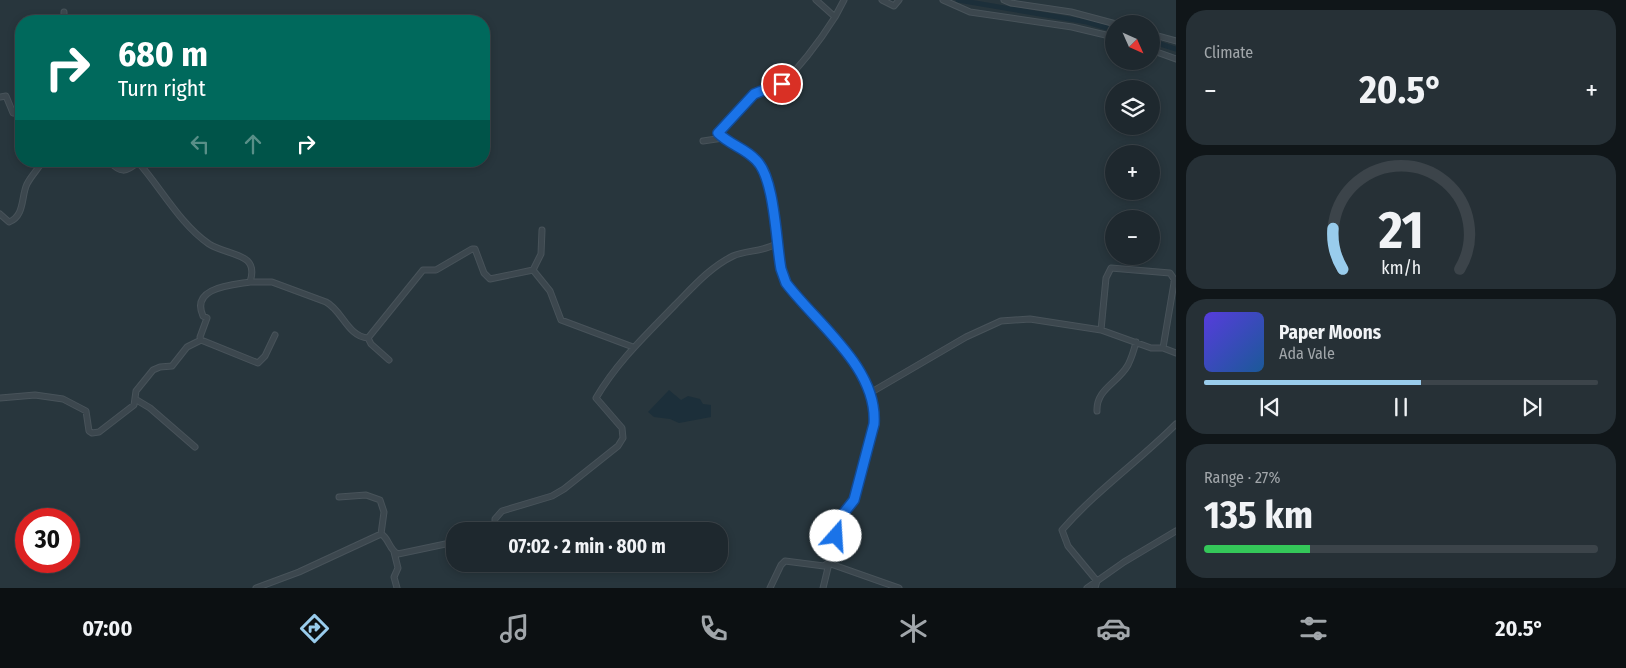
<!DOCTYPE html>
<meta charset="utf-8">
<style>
body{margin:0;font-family:"Fira Sans Condensed",sans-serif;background:#263036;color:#f1f3f6;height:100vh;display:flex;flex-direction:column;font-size:19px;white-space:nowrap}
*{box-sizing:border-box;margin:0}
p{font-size:16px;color:#a1a6aa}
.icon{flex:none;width:28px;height:28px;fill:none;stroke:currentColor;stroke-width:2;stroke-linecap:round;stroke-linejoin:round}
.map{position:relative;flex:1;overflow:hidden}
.drawer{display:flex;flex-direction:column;gap:10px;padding:10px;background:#101619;width:450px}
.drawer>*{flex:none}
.banner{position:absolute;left:15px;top:15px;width:475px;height:152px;border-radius:20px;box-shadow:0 2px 8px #0003,0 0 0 1px #3c444a;background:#00695c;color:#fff;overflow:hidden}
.needle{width:32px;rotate:135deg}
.controls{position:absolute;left:1105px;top:15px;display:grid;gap:10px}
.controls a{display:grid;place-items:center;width:55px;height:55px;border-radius:50%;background:#1e282e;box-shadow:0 2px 8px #0003,0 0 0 1px #3c444a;font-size:25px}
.speed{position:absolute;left:15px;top:508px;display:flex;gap:10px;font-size:25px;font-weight:700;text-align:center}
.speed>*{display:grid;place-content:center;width:65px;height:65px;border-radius:50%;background:#1e282e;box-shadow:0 2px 8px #0003,0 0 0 1px #3c444a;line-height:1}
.speed .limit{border:8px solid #d22;background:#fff;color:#111}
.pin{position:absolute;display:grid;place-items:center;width:42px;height:42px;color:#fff;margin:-21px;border:2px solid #fff;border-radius:50%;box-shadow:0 1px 5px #0007}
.me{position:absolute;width:55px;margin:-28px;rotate:19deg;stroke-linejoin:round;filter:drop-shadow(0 0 4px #0008)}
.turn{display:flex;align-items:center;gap:18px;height:105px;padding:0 20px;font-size:22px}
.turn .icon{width:65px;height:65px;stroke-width:2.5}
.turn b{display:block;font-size:35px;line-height:42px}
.lanes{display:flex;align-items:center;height:48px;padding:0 20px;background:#0003;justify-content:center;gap:25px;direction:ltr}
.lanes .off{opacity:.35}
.big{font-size:38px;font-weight:700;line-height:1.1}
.drawer .widget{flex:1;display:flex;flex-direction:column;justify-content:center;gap:8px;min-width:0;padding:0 18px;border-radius:20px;background:#263036}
.drawer .dial{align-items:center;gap:0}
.dial svg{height:130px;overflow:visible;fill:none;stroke:#3c444a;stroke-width:7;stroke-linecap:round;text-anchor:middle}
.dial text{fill:#f1f3f6;stroke:none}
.song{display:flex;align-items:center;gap:15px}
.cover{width:60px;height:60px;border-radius:8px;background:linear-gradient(135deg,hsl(250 70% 55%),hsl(210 70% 35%))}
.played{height:5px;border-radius:2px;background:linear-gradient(90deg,#99ccec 55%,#3c444a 55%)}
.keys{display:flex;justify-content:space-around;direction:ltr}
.heat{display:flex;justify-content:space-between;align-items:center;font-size:28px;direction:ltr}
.charge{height:8px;border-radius:4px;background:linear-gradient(90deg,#34c759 27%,#3c444a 0)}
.trip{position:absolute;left:446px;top:522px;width:282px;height:50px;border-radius:20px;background:#1e282e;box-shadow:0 2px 8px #0003,0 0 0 1px #3c444a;font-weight:700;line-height:50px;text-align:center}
.tabs{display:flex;height:80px;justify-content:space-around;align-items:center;background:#0c1012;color:#a1a6aa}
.tabs .icon{width:35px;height:35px}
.tabs .active{color:#99ccec}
.tabs b{font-size:22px;color:#f1f3f6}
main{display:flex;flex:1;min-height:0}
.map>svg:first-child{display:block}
</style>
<main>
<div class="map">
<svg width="1176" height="588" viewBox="0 0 1176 588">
<rect width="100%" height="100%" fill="#28363d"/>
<path fill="#1c2f3a" d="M669,390l12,10 7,-4 12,3 3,5 8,1v12l-32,6 -9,-4 -16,-2 -6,-5z"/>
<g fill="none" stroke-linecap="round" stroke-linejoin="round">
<path stroke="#1c2f3a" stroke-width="5" d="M958,0l129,22 27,8
M1151,41l25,8"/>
<defs>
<path id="minor" d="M882,0l12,6 5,-6
M943,0l27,12 102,15 42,10
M1004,0l7,3 60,9 45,12
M835,17l9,-17
M64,21v-9
M1151,34l25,7
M1151,50l25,9
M0,97l6,-1 7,17 8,1
M703,141l20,-3
M109,161c11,12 17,12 29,1 23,26 42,62 71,82 19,12 51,8 41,38h22l54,20c16,8 22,35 42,36l55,-68h13l36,-21h3l9,24 6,6 43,-9 17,21 11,29 72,27
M0,214l9,8c16,-6 12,-26 18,-38 4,-8 11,-15 16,-23
M776,244l5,25 5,14c28,37 87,82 89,132 0,19 -14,63 -20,82 -3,9 -12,17 -16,26l-16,65
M533,270l8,-16 1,-24
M1101,330l5,-52 5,-10 59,5 4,6v4l-11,65
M368,338l3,6 18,16
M201,340l57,23 7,-7 10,-21
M870,393l96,-56 35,-16 29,-2 71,11 50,18h12l13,5
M0,398l35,-3 28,4 23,12 3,20 3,2 7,-1 35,-27 2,-14 17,-21 7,-3 12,-1 15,-19 14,-7 -1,-3 7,-19 -4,-2c-13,-29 30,-31 47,-34
M135,399l15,9 45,39
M1097,411c-1,-22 21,-28 31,-46 3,-6 6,-15 8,-23
M339,497l27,-2 14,5 4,12 -3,22
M495,531v-12l7,-8 50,-15 12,-7 54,-43 5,-8 -1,-10 -26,-30c21,-36 50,-63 79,-93 17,-17 35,-38 58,-49 13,-6 29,-4 43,-12l1,-9c-4,-20 -6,-60 -20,-75 -12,-12 -27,-15 -39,-27l36,-40 10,-3 12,1c22,-22 42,-47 59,-74l-19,-17
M394,552l4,16 -4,9 3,11
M256,588l43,-16 82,-38c8,4 8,16 17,20l57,-12
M770,588l11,-23 4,-4 39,5 4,-3 71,25
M1087,588l37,-26 52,-31
M1095,588l2,-7 -29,-35 -6,-16c35,-40 77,-69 114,-106"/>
</defs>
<use href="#minor" stroke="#48535a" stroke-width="7"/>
<use href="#minor" stroke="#3c474e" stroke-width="5"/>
</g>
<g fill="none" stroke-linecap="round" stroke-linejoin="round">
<defs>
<path id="route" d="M782,84l-6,7 -12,-1 -10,4 -36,39c12,12 27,15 38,27 19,18 20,83 25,109l5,14c31,41 92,85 88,141l-20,76 -11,14 -7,22"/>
</defs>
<use href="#route" stroke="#114b97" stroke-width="12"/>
<use href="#route" stroke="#1a73e8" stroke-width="9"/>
</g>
</svg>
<div class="controls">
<a><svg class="needle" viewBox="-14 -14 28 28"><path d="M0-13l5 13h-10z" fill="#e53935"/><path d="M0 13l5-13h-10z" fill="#a1a6aa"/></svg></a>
<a><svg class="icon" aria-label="layers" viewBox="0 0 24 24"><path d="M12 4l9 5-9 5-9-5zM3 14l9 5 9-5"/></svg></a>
<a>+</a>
<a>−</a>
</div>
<div class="speed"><div class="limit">30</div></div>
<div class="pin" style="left:782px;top:84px;background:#d93025"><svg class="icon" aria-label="arrive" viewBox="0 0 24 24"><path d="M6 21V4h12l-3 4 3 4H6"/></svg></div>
<svg class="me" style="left:836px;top:536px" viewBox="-20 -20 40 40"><circle r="19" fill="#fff"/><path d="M0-13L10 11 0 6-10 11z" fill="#1a73e8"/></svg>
<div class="trip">07:02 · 2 min · 800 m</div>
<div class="banner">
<div class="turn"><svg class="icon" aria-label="right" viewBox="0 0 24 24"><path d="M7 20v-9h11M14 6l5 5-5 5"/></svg><div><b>680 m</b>Turn right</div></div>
<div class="lanes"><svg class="icon off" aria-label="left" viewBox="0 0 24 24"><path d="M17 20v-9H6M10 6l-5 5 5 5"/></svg><svg class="icon off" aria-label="ahead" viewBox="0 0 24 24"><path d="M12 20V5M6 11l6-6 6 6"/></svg><svg class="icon" aria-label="right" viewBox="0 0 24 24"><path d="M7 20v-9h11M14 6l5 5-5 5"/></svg></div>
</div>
</div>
<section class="drawer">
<div class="widget"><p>Climate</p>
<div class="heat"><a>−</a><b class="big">20.5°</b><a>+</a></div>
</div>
<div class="widget dial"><svg viewBox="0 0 100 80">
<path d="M14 69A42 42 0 1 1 86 69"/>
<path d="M14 69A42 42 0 0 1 8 44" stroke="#99ccec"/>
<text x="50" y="56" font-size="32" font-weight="700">21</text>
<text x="50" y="72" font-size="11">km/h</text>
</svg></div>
<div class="widget">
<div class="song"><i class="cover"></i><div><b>Paper Moons</b><p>Ada Vale</p></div></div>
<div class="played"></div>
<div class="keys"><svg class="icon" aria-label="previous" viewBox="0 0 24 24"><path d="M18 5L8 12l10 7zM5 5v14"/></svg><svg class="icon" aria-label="pause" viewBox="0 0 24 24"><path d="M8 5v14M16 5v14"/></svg><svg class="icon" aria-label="next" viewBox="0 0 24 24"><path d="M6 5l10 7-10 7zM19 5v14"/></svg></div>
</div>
<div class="widget"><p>Range · 27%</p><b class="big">135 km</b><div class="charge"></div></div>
</section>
</main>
<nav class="tabs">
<b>07:00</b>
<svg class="icon active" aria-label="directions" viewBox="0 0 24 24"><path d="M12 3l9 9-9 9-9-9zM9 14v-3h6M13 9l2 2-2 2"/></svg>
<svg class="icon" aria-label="music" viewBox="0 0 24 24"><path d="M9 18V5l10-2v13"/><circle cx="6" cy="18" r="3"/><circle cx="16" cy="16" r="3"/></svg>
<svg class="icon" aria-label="phone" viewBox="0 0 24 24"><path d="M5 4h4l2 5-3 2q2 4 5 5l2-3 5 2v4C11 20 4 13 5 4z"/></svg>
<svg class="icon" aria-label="climate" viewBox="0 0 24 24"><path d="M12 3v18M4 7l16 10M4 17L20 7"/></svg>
<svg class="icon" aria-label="car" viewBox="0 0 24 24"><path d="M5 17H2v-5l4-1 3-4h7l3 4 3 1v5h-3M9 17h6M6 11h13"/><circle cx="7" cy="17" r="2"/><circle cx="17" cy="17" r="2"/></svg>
<svg class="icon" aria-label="filters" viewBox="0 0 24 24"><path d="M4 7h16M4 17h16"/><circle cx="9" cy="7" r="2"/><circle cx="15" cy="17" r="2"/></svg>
<b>20.5°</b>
</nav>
